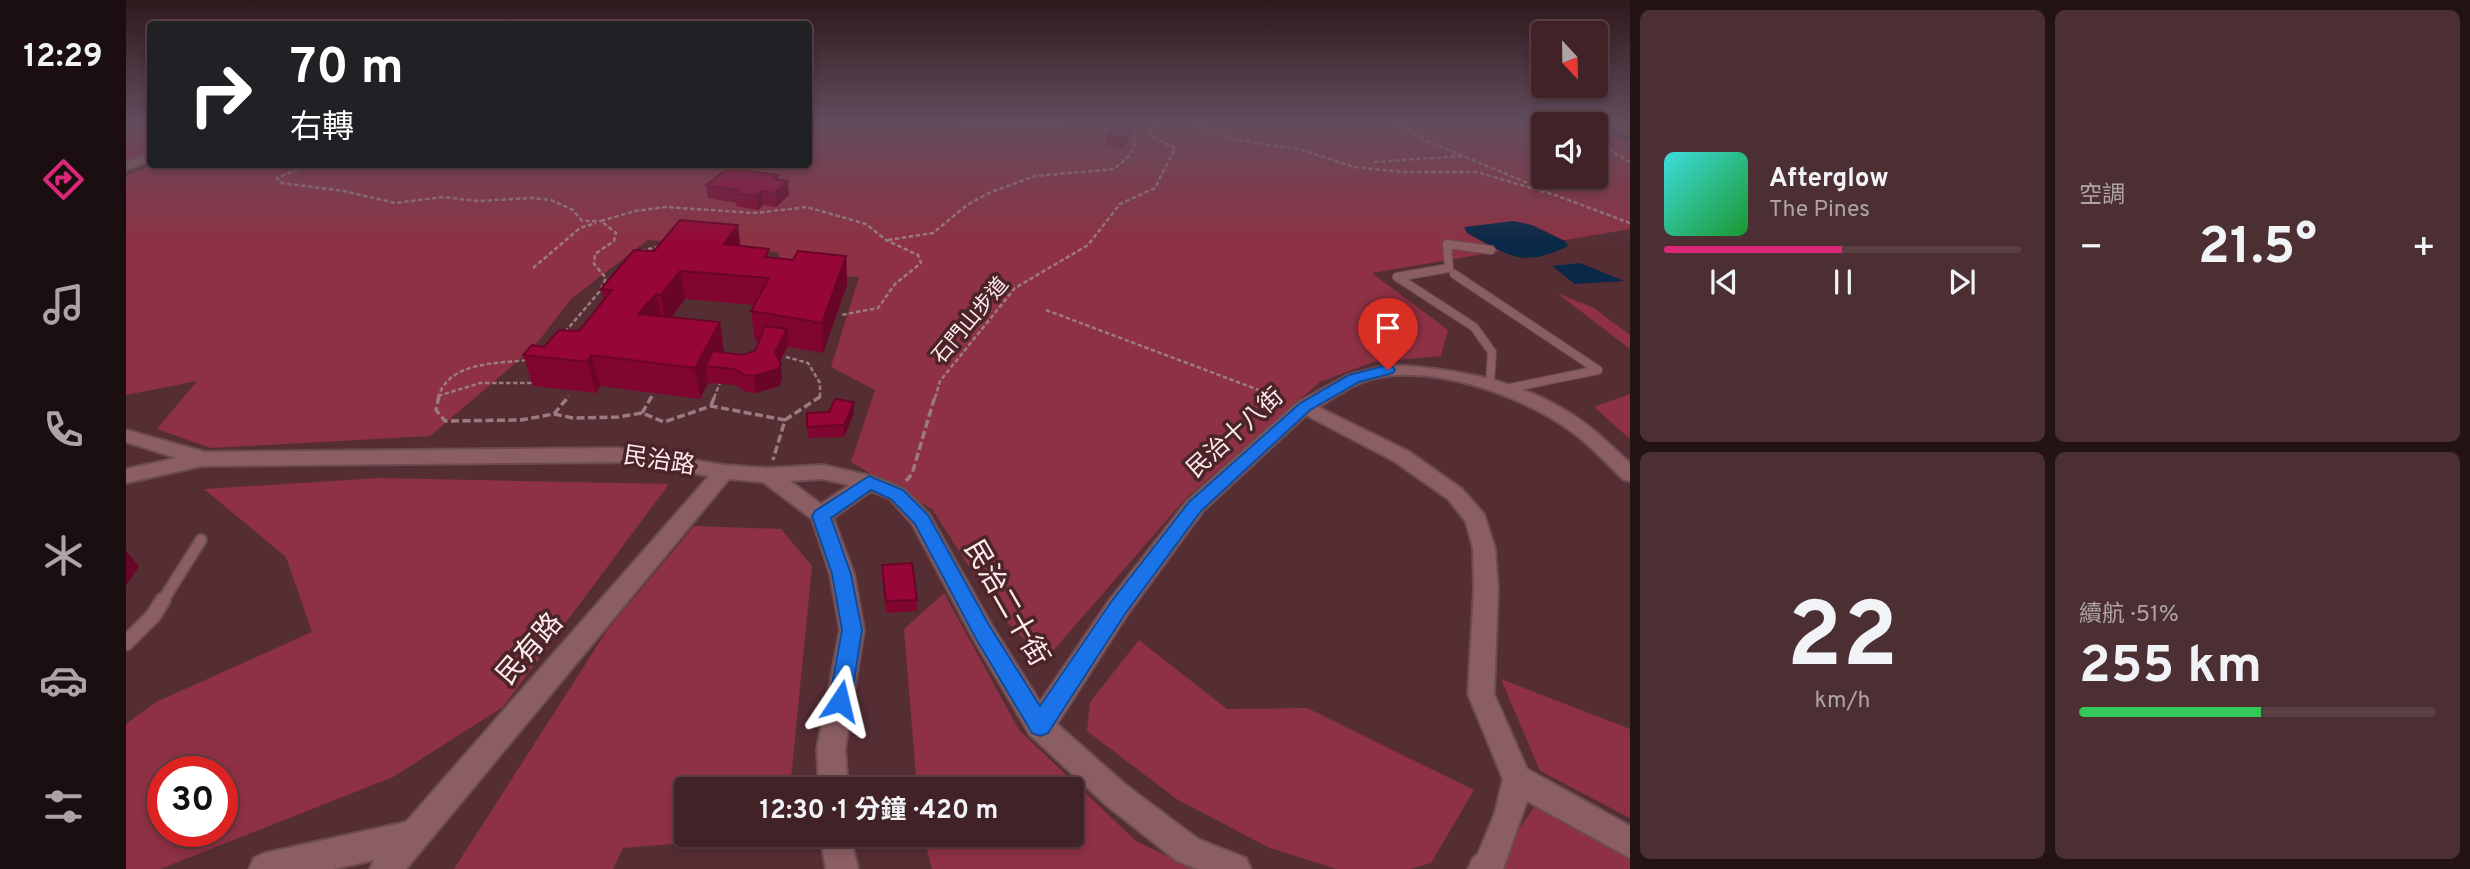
<!DOCTYPE html>
<html lang="zh-TW">
<meta charset="utf-8">
<style>
body{margin:0;font-family:Overpass,"Noto Sans TC",sans-serif;background:#4b2f33;color:#f1f3f6;height:100vh;display:flex;flex-direction:column;font-size:26px;white-space:nowrap}
*{box-sizing:border-box;margin:0}
p{font-size:23px;color:#aea4a7}
.icon{flex:none;width:38px;height:38px;fill:none;stroke:currentColor;stroke-width:2;stroke-linecap:round;stroke-linejoin:round}
.map{position:relative;flex:1;overflow:hidden}
.side{display:flex;flex-direction:column;gap:10px;padding:10px;background:#231315;width:840px}
.side>*{flex:none}
.banner{position:absolute;left:21px;top:21px;width:665px;height:147px;border-radius:7px;box-shadow:0 4px 10px #0003,0 0 0 2px #593f44;background:#202124;color:#fff;overflow:hidden}
.needle{width:46px;rotate:158deg}
.tools{position:absolute;left:1405px;top:21px;display:grid;gap:14px}
.tools a{display:grid;place-items:center;width:77px;height:77px;border-radius:7px;background:#402227;box-shadow:0 4px 10px #0003,0 0 0 2px #593f44;font-size:35px}
.speed{position:absolute;left:21px;top:756px;display:flex;gap:14px;font-size:35px;font-weight:700;text-align:center}
.speed>*{display:grid;place-content:center;width:91px;height:91px;border-radius:50%;background:#402227;box-shadow:0 4px 10px #0003,0 0 0 2px #593f44;line-height:1}
.speed .limit{border:10px solid #d22;background:#fff;color:#111}
.pin{position:absolute;display:grid;place-items:center;width:60px;height:60px;color:#fff;margin:-72px -30px;border-radius:50% 50% 50% 0;rotate:-45deg;box-shadow:0 0 7px #0007}
.pin .icon{rotate:45deg}
.me{position:absolute;width:77px;margin:-38px;rotate:10deg;stroke-linejoin:round;filter:drop-shadow(0 0 5px #0008)}
.turn{display:flex;align-items:center;gap:24px;height:147px;padding:0 28px;font-size:32px}
.turn .icon{width:91px;height:91px;stroke-width:2.5}
.turn b{display:block;font-size:49px;line-height:60px}
.big{font-size:52px;font-weight:700;line-height:1.1}
.side .widget{flex:1;display:flex;flex-direction:column;justify-content:center;gap:10px;min-width:0;padding:0 24px;border-radius:10px;background:#4b2f33}
.side .dial{align-items:center;gap:0}
.dial b{font-size:91px;line-height:1}
.song{display:flex;align-items:center;gap:21px}
.cover{width:84px;height:84px;border-radius:10px;background:linear-gradient(135deg,hsl(180 70% 55%),hsl(130 70% 35%))}
.played{height:7px;border-radius:4px;background:linear-gradient(90deg,#db2777 50%,#593f44 50%)}
.keys{display:flex;justify-content:space-around;direction:ltr}
.heat{display:flex;justify-content:space-between;align-items:center;font-size:38px;direction:ltr}
.charge{height:10px;border-radius:5px;background:linear-gradient(90deg,#34c759 51%,#593f44 0)}
.side .tiles{flex:1;display:grid;gap:10px;grid-template-columns:repeat(2,1fr)}
.trip{position:absolute;left:548px;top:777px;width:410px;height:70px;border-radius:7px;background:#402227;box-shadow:0 4px 10px #0003,0 0 0 2px #593f44;font-weight:700;line-height:70px;text-align:center}
main{display:flex;flex:1;min-height:0}
.tabs{display:flex;flex-direction:column;width:126px;justify-content:space-around;align-items:center;background:#1a0e10;color:#aea4a7}
.tabs .icon{width:49px;height:49px}
.tabs .on{color:#db2777}
.tabs b{font-size:32px;color:#f1f3f6}
.map>svg:first-child{display:block}
</style>
<main>
<nav class="tabs">
<b>12:29</b>
<svg class="icon on" aria-label="directions" viewBox="0 0 24 24"><path d="M12 3l9 9-9 9-9-9zM9 14v-3h6M13 9l2 2-2 2"/></svg>
<svg class="icon" aria-label="music" viewBox="0 0 24 24"><path d="M9 18V5l10-2v13"/><circle cx="6" cy="18" r="3"/><circle cx="16" cy="16" r="3"/></svg>
<svg class="icon" aria-label="phone" viewBox="0 0 24 24"><path d="M5 4h4l2 5-3 2q2 4 5 5l2-3 5 2v4C11 20 4 13 5 4z"/></svg>
<svg class="icon" aria-label="climate" viewBox="0 0 24 24"><path d="M12 3v18M4 7l16 10M4 17L20 7"/></svg>
<svg class="icon" aria-label="car" viewBox="0 0 24 24"><path d="M5 17H2v-5l4-1 3-4h7l3 4 3 1v5h-3M9 17h6M6 11h13"/><circle cx="7" cy="17" r="2"/><circle cx="17" cy="17" r="2"/></svg>
<svg class="icon" aria-label="filters" viewBox="0 0 24 24"><path d="M4 7h16M4 17h16"/><circle cx="9" cy="7" r="2"/><circle cx="15" cy="17" r="2"/></svg>
</nav>
<div class="map">
<svg width="1504" height="869" viewBox="0 0 1504 869">
<rect width="100%" height="100%" fill="#552e34"/>
<path fill="#8e3144" fill-rule="evenodd" d="M17,123h7v31l-24,8v-35z
M683,123h821v106l-258,44 76,57 -7,26 -68,6 -53,20 -134,116 -141,162 -44,-44 -69,-107 -81,-47 24,-72 -44,-23 28,-90 -70,-4 -12,-21 -129,-12 -77,59 -38,49 -103,88 -219,12 -54,-19 40,-48 -71,14v-219l30,-12h652zM1418,124h52v53h-52z
M1431,293l37,15 36,27v14z
M1504,394v45l-36,-32z
M254,478l289,6 -166,223 -110,70 -233,92h-34v-145l30,-22 156,-70 -26,-75 -82,-68zM37,772h59v59h-59z
M568,526l87,3 31,37 -22,223h-104v46h98l-161,13 -10,21h-159l154,-240z
M818,593l75,137 118,112 59,27h-264l-9,-34h148v-46h-154l-13,-160z
M1013,640l88,69 80,-1 167,82 -43,73 -21,6h-73l-67,-21 -92,-48 -91,-69 3,-29z
M1375,679l129,50v89l-90,-47z
M1411,803l93,52v14h-139z"/>
<path fill="#0a2847" d="M1388,221l18,4 33,16 3,5c-46,23 -60,9 -101,-13l-3,-6z
M1454,263l44,18 -49,3 -23,-18z"/>
<g fill="none" stroke-linecap="round" stroke-linejoin="round">
<path stroke="#0a2847" stroke-width="3.5" d="M1462,123l4,1
M1470,126l34,13"/>
<defs>
<path id="lane-far2" d="M1328,274l144,96 -93,19
M1364,383l2,-31 -18,-25 -77,-50 52,-9 -2,-24 44,6"/>
<path id="lane-far1" d="M36,602l39,-62"/>
<path id="lane" d="M0,643l27,-27 10,-16"/>
<path id="street" d="M24,154v7l-24,9v-8z
M1262,365c69,3 140,16 198,59 15,11 29,26 44,39v18l-7,-2c-17,-16 -33,-34 -51,-47 -49,-37 -152,-74 -212,-49 -14,6 -28,16 -42,24l90,44 54,38 22,25 11,34 3,41 -4,105 33,75 103,57v32l-103,-57 -24,68h-35l5,-11 5,-4 17,-41 8,-34 -35,-85 6,-105 -1,-41 -7,-26 -18,-23 -54,-38 -88,-46 -103,96 -76,104 -70,109 69,61 72,54 48,19 5,11h-54l-20,-8 -71,-56 -76,-70 -57,-97 -60,-113 -23,-26 -19,-8 -38,27 21,56 10,56 -19,119 3,40h-29l-2,-40 23,-119 -10,-56 -18,-55 -49,-37 -34,-3 -323,390h-36l4,-9 -40,9h-85l5,-11 11,-5 141,-31 303,-346 -91,-14 -416,4 -76,17v-14l51,-11 -51,-16v-12l79,22 413,-4 106,17 44,3 55,-3 53,12 28,12 25,25 62,110 49,78 69,-101 78,-100 110,-98 51,-28zM697,479l27,6 -29,19 -31,-23z
M694,835h30l8,34h-32z"/>
</defs>
<use href="#lane-far2" stroke="#6c4c51" stroke-width="10"/>
<use href="#lane-far1" stroke="#6c4c51" stroke-width="14"/>
<use href="#lane" stroke="#6c4c51" stroke-width="18"/>
<use href="#street" stroke="#6c4c51" stroke-width="4"/>
<path stroke="#9b7b7f" stroke-width="2.5" stroke-dasharray="4.5 2.5" stroke-linecap="butt" d="M836,123l73,4 29,-4
M1067,123l40,16 69,11 52,17 49,5h74l78,23 75,28
M1270,123l31,18 120,50
M1432,123l4,1
M1470,142l34,20
M1248,162l87,-6
M185,164l-34,14 5,5 62,8 51,12 48,-6 35,4 53,-3 20,2 22,10 9,11h20
M762,240l45,-7 34,-28 24,-13 44,-16 79,-7 14,-12 7,-12 -1,-11
M515,251l20,-5
M407,268l47,-40 16,-5
M920,310l234,88
M439,332l35,-41 6,-13 -12,-14 1,-10 19,-13 2,-8 -15,-12 34,-10 30,-4 90,6 52,-6 59,17 20,16 32,15 3,8 -26,21 -17,24 -37,7
M653,355l29,8 12,20v15
M312,396l42,-13h52
M312,398c10,-37 59,-34 89,-38
M588,398l7,-18
M809,398l5,-17 75,-93 73,-43 32,-41 35,-16 20,-40 -21,-10 -4,-5 6,-10"/>
<path stroke="#9b7b7f" stroke-width="3.5" stroke-dasharray="8 3.5" stroke-linecap="butt" d="M313,396l-3,14 9,11 76,-1 33,-6 19,4 45,-1 24,-4 22,9 47,-16 74,14 -12,40
M1149,396l11,4
M585,405l4,-9
M516,413l10,-17
M428,414l15,-18
M659,420l36,-24
M780,481l6,-7 23,-78"/>
<use href="#lane-far2" stroke="#8a5e63" stroke-width="8"/>
<use href="#lane-far1" stroke="#8a5e63" stroke-width="10"/>
<use href="#lane" stroke="#8a5e63" stroke-width="14"/>
<use href="#street" fill="#8a5e63" fill-rule="evenodd"/>
</g>
<path fill="#81062f" fill-rule="evenodd" d="M981,136l22,2 -5,10 -18,-3z
M652,175v5l11,15 -13,12 -13,-2 -5,5 -22,-4v-3l-28,-5 -2,-13z
M614,246l29,11 24,3 53,-4 1,29 -24,68 -35,-6 -8,15 2,18 -3,6 -23,7 -10,-1 -10,-7 -28,-2 -8,16 -100,-13 -4,7 -63,-7 -10,-31 56,-24 25,-31 -3,-11 53,-38zM559,299l69,6 -3,6 4,30 4,1 -4,9 -13,4 -18,-2v-1l-52,-35z
M728,402v11l-10,24 -36,1 -1,-11 22,-15z
M756,565l35,35v11l-31,2 -4,-36z"/>
<path fill="#690526" d="M1005,129l-2,9 -5,10 2,-9z
M662,181l1,14 -13,12 -1,-14z
M636,191l1,14 -5,5 -2,-14z
M612,225l3,27 -17,-8z
M720,256l1,29 -24,68 -1,-30z
M554,271l5,28 -19,25 -5,-29z
M530,294l6,29 -24,-9z
M594,322l4,30 -8,15 -11,-1 3,17 -8,16 -5,-31z
M661,329l1,16 -12,24 -1,-16z
M465,355l9,31 -4,7 -8,-31z
M655,363l1,17 -3,6 -23,7 -2,-17z
M728,402v11l-10,24v-12z
M0,551l13,15 -13,20z"/>
<path fill="#960737" stroke="#690526" stroke-width="2" d="M987,127l18,2 -5,10 -19,-3z
M602,168l50,7 -4,4 14,2 -13,12 -13,-2 -6,5 -21,-3 3,-3 -32,-5z
M554,220l58,5 -14,19 45,5 -4,8 28,3 5,-9 48,5 -24,67 -71,-12 18,-33 -89,-7 -19,24 -5,-1 -18,20 82,8 -25,46 -104,-13 -3,7 -65,-7 9,-10 12,2 15,-17 20,1 33,-41 -11,-1 33,-39 20,1z
M639,326l22,3 -12,24 6,10 -3,6 -24,7 -10,-1 -10,-6 -29,-3 8,-15 29,4 13,-4z
M709,399l19,3 -10,23 -37,2v-14l22,-1z
M786,563l5,37 -31,1 -4,-36z"/>
<linearGradient id="sky" x2="0" y2="1"><stop stop-color="#2f191d"/><stop offset="0.5" stop-color="#624c5c"/><stop offset="1" stop-color="#624c5c" stop-opacity="0"/></linearGradient>
<rect width="1504" height="244" fill="url(#sky)"/>
<path fill="#1a73e8" stroke="#114b97" stroke-width="2" d="M1262,365l5,2 2,3 -2,3 -34,9 -49,28 -109,101 -76,103 -77,119 -8,3 -8,-3 -57,-96 -60,-113 -24,-25 -20,-9 -40,28 20,56 11,56 -11,71 -4,7 -7,3 -8,-3 -3,-7 13,-71 -10,-56 -20,-58 3,-5 54,-35 34,14 25,25 61,110 51,81 71,-104 78,-100 110,-98 50,-29z"/>
<g text-anchor="middle" dominant-baseline="central" stroke-width="7" stroke-linejoin="round" paint-order="stroke">
<g font-size="21" fill="#ffeaec" stroke="#4a2429">
<text transform="translate(845 321) rotate(-50)">石門山步道</text>
</g>
<g font-size="24" fill="#ffeaec" stroke="#4a2429">
<text transform="translate(1110 434) rotate(-42)">民治十八街</text>
<text transform="translate(533 462) rotate(9)">民治路</text>
</g>
<g font-size="28" fill="#ffeaec" stroke="#4a2429">
<text transform="translate(879 604) rotate(60)">民治二十街</text>
<text transform="translate(405 650) rotate(-49)">民有路</text>
</g>
</g>
</svg>
<div class="tools">
<a><svg class="needle" viewBox="-14 -14 28 28"><path d="M0-13l5 13h-10z" fill="#e53935"/><path d="M0 13l5-13h-10z" fill="#aea4a7"/></svg></a>
<a><svg class="icon" aria-label="sound" viewBox="0 0 24 24"><path d="M4 9h4l5-4v14l-5-4H4zM17 9q2 3 0 6"/></svg></a>
</div>
<div class="speed"><div class="limit">30</div></div>
<div class="pin" style="left:1262px;top:370px;background:#d93025"><svg class="icon" aria-label="arrive" viewBox="0 0 24 24"><path d="M6 21V4h12l-3 4 3 4H6"/></svg></div>
<svg class="me" style="left:714px;top:701px" viewBox="-20 -20 40 40"><path d="M0-17L14 15 0 8-14 15z" fill="#1a73e8" stroke="#fff" stroke-width="4"/></svg>
<div class="trip">12:30 · 1 分鐘 · 420 m</div>
<div class="banner">
<div class="turn"><svg class="icon" aria-label="right" viewBox="0 0 24 24"><path d="M7 20v-9h11M14 6l5 5-5 5"/></svg><div><b>70 m</b>右轉</div></div>
</div>
</div>
<section class="side">
<div class="tiles">
<div class="widget">
<div class="song"><i class="cover"></i><div><b>Afterglow</b><p>The Pines</p></div></div>
<div class="played"></div>
<div class="keys"><svg class="icon" aria-label="previous" viewBox="0 0 24 24"><path d="M18 5L8 12l10 7zM5 5v14"/></svg><svg class="icon" aria-label="pause" viewBox="0 0 24 24"><path d="M8 5v14M16 5v14"/></svg><svg class="icon" aria-label="next" viewBox="0 0 24 24"><path d="M6 5l10 7-10 7zM19 5v14"/></svg></div>
</div>
<div class="widget"><p>空調</p>
<div class="heat"><a>−</a><b class="big">21.5°</b><a>+</a></div>
</div>
<div class="widget dial"><b>22</b><p>km/h</p></div>
<div class="widget"><p>續航 · 51%</p><b class="big">255 km</b><div class="charge"></div></div>
</div>
</section>
</main>
